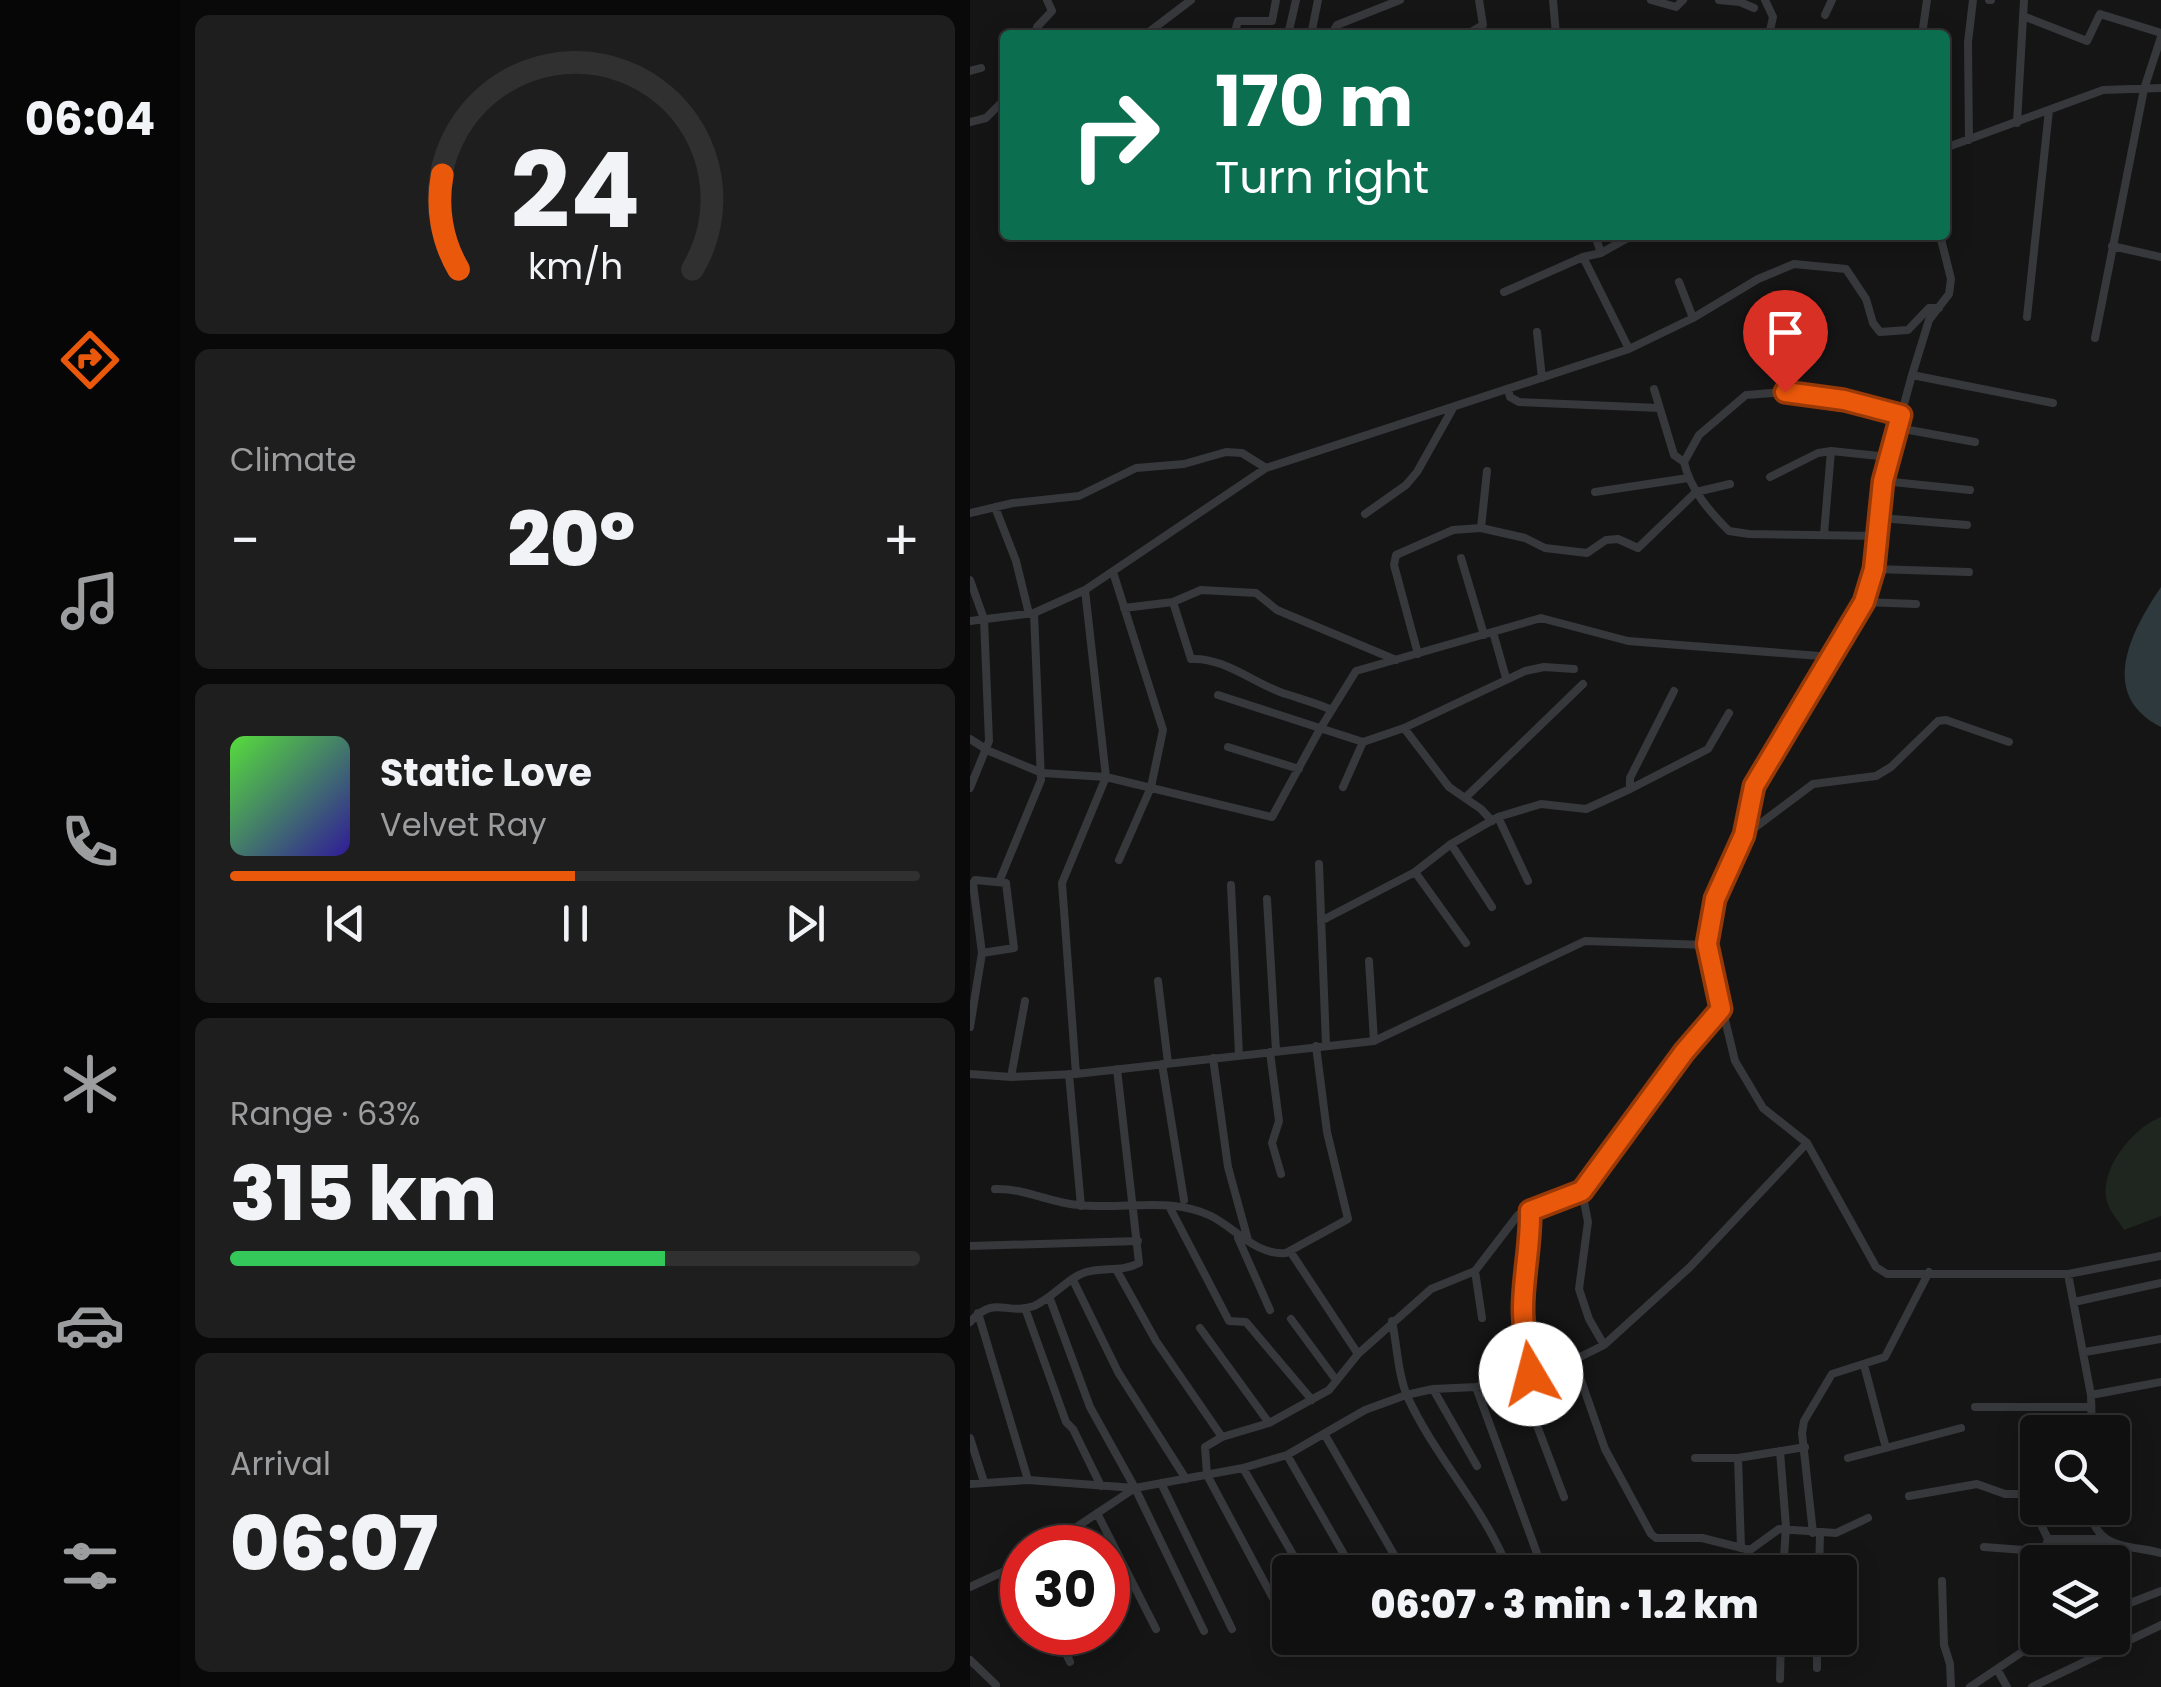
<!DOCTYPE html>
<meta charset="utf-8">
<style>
body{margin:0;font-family:Poppins,sans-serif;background:#1e1e1e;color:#f1f3f6;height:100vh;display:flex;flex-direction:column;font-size:38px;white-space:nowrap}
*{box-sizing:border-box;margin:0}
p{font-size:32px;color:#9c9d9f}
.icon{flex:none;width:55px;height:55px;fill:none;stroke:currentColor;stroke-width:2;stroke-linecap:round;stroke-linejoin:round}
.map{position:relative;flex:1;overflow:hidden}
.drawer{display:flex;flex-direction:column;gap:15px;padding:15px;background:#090909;width:790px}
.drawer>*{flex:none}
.top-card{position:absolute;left:30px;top:30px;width:950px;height:210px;border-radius:10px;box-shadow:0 5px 25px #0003,0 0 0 2px #303030;background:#0b6e4f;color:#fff;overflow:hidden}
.controls{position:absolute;left:1050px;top:1415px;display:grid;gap:20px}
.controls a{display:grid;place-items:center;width:110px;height:110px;border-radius:10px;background:#101010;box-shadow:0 5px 25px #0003,0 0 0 2px #303030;font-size:50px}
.speed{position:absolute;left:30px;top:1525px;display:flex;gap:20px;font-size:50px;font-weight:700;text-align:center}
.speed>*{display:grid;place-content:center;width:130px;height:130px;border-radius:50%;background:#101010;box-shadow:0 5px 25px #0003,0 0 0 2px #303030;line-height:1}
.speed .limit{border:15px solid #d22;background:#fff;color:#111}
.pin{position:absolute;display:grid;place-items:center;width:85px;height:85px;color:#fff;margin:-102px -42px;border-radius:50% 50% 50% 0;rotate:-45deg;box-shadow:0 0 10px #0007}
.pin .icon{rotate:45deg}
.me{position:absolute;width:110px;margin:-55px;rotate:352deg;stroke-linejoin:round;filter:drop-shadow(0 0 8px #0008)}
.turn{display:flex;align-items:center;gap:35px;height:210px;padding:0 50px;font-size:45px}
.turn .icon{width:130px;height:130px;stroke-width:2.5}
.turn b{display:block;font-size:70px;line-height:85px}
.big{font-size:75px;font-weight:800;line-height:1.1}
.drawer .tile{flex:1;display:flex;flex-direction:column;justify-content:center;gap:15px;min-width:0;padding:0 35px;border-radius:15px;background:#1e1e1e}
.drawer .dial{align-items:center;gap:0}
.dial svg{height:260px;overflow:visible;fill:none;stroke:#303030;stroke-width:7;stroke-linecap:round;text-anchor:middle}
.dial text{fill:#f1f3f6;stroke:none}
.song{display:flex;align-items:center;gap:30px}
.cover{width:120px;height:120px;border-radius:15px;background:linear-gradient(135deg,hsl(110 70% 55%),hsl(250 70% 35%))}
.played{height:10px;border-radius:5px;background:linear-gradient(90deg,#ea580c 50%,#303030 50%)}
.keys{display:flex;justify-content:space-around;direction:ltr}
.heat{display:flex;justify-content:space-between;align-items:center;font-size:55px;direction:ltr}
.charge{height:15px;border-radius:8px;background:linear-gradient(90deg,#34c759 63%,#303030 0)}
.trip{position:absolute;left:302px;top:1555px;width:585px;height:100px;border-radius:10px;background:#101010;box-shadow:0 5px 25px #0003,0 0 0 2px #303030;font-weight:800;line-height:100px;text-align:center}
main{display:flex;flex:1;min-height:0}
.dock{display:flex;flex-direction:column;width:180px;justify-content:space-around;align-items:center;background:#060606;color:#9c9d9f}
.dock .icon{width:70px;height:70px}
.dock .selected{color:#ea580c}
.dock b{font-size:45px;color:#f1f3f6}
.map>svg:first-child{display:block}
</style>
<main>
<nav class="dock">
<b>06:04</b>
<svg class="icon selected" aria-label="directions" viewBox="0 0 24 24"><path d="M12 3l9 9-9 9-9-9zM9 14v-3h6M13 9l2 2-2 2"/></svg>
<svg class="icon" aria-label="music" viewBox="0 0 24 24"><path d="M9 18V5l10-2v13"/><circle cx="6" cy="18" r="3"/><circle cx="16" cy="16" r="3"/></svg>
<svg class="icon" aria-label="phone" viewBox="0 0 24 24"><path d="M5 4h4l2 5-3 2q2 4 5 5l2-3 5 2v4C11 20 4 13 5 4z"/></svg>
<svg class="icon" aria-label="climate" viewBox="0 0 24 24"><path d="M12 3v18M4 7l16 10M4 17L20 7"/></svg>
<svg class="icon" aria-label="car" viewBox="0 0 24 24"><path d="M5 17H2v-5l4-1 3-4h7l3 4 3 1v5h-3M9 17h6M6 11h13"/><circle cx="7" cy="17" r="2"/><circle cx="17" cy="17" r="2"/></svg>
<svg class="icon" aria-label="filters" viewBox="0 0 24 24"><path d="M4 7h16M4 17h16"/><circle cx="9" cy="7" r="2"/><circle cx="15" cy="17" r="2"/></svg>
</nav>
<section class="drawer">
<div class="tile dial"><svg viewBox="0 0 100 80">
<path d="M14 69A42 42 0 1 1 86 69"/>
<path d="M14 69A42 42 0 0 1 9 40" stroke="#ea580c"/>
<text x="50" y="56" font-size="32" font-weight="700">24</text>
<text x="50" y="72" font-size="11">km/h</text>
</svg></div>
<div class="tile"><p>Climate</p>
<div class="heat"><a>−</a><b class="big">20°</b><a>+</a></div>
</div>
<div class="tile">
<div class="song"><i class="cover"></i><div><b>Static Love</b><p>Velvet Ray</p></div></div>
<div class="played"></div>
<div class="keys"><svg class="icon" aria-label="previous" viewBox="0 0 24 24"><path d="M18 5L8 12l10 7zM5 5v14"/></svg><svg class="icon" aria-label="pause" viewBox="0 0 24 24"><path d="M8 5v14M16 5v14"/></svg><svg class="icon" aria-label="next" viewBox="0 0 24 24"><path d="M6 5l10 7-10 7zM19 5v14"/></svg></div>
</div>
<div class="tile"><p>Range · 63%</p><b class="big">315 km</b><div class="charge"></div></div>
<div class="tile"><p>Arrival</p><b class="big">06:07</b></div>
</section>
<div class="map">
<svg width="1191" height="1687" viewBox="0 0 1191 1687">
<rect width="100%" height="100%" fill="#151516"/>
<path fill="#1f261f" d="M1191,1117v99l-37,14c-5,-9 -15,-19 -17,-29 -8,-32 26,-73 54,-84z"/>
<path fill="#2d393c" d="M1191,587v140c-64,-32 -30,-96 0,-140z"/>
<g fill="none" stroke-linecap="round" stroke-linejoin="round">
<path stroke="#36383b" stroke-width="8" d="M583,0l3,35
M681,0l25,7 7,-7
M749,0l21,2 14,6
M795,0l8,17 -4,18
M1019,0h2
M855,15l7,-15
M1053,16l64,25 13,-27 61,19
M65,35l2,-8 15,-16 -5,-11
M175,35l46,-35
M264,35l4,-14h34l4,-21
M318,35l8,-35
M341,35l7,-35
M361,35l6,-10 63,-25
M496,35l17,-10 -4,-25
M952,35l5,-35
M0,71l11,-3
M0,122l16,-4 19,-19
M1047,123l7,-123
M999,140l-1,-98 5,-42
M975,148l158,-58 58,-2
M625,235l6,18
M1142,246l49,11
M613,257l46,92
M709,282l14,36
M534,292l79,-35 18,-4 32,-18
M1057,317l22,-207
M567,332l5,46
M1125,338l49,-249 17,-52
M942,375l141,28
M538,389l2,8 9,5 140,6
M684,389l20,66 10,7
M928,428l77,14
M800,477l48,-24 13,-2 58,6
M913,481l87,9
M625,492l93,-14
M25,507l21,54 13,53
M0,513l43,-10 66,-7 57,-28 48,-4 42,-12 16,1 24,15
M395,514l41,-29 11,-13 36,-64
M910,518l87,7
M511,528l6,-57
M854,534l7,-83
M909,536l-130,-2 -20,-3c-20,-20 -39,-42 -45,-69l15,-27 47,-40 39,-3 58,9 58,14
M491,558l23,77
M904,569l95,3
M143,572l50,158 -12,57 -32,73
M0,580l14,39 5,122 -19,47
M203,602l18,57c31,-2 60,22 89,33 17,6 34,10 52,18
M894,602l52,2
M154,608l49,-6 28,-12 55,3 21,17 119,50
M0,621l64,-8 51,-23 181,-122 363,-119 64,-31 65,-39 36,-15 52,5 20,30 7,24 7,9 28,-2 21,-22h10
M523,632l13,46
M448,654l-24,-89 2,-10 57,-25 28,-2 44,10 20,10 42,5 19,-13 12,-1 20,9 58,-56 34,-8
M248,695l145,47 41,-14 121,-57 19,-4 30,2
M434,728l45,59 32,22 11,12
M0,739l19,12 53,22 64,4 166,40 48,-88 36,-58 185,-53 87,23 205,16
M258,747l71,22
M373,787l20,-45
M660,789v-11l44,-87
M495,798l118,-114
M528,817l30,64
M775,835l68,-51 63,-8 15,-9 47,-46 8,-1 63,22
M481,844l41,63
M349,864l7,181
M445,872l51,71
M29,882l42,-102 -7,-167
M261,885l8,170
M297,899l9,152
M351,921l94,-49 36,-28 47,-27 43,-13 45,5 44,-20 78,-40 21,-36
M399,961l5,80
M188,981l10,82
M0,1027l12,-74 -9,-69 2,-4 31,3 8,65 -32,5
M300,1052l9,69 -7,22 9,31
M243,1058l15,109 20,73
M192,1064l22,136
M0,1074l41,3 65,-3 298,-33 211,-100 122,4
M99,1074l12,132
M106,1074l-14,-191 44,-106 -21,-187
M41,1077l14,-76
M837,1143l69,124 11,7h181l93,-18
M25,1189c30,-1 55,14 84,16 44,5 91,-9 132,11 24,12 46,40 75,37l62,-34 -21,-87 -11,-86
M612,1191l6,31 -9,67 10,30 15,26
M199,1206l60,115 17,1 66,78
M560,1211c1,23 -4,43 -6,65 -3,33 3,66 7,98
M268,1238l32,72
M0,1246l168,-5
M320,1251l68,103
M146,1269l40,72 66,96
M505,1271l7,47
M1098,1274l23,121 1,37
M103,1280l45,92 68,107
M80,1299l40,108 45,81 69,143
M1104,1302l87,-19
M55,1308l41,114 7,7 28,57
M8,1313l50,167
M321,1319l45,61
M422,1321c5,24 6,55 16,77 26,56 70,103 95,159
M0,1322c25,-28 36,-6 64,-16 19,-8 33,-28 52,-34 18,-5 37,0 53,-9l-22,-194
M230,1328l69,95
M1115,1352l76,-13
M604,1360l31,89 46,85 5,4h46l48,12 29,-21 57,4 32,-15
M894,1365l22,83
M549,1378l45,119
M506,1387l66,180
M463,1389l44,77
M1121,1395l70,-13
M1005,1407h116
M355,1435l79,137
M0,1438l14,44
M810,1451l6,76 -3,45
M317,1455l67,117
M725,1458h43l67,-11
M768,1458l3,90
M878,1458l113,-30
M273,1468l60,104
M191,1483l71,146
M0,1484l58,-4 107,8 108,-20 44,-13 78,-45 41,-15 27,-6 43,-2 43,-9 55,-18 30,-15 86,-78 117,-124 -44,-35 -28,-47 -28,-116 8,-46 30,-64 9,-49 110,-184 10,-33 9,-88 29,-106 17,-55 20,-26 2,-15 -11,-44
M939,1496l68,-12 28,10h33
M1118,1508c10,42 36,36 73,45
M127,1513l59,116
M843,1533l-11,-100 2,-12 28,-47 53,-17 44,-85
M1078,1539h55
M1014,1547l53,4 8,-2 3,-10 -22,-45
M75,1548l90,-60
M849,1572l1,-38
M972,1581l2,64 6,19 1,23
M0,1587l52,-24
M1142,1610l49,-19
M320,1630l-83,-155 -2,-28 17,-10 47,-14 60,-33 29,-36 73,-65 44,-18 43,-56 64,-24 86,-112 16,-27 37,-43
M86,1632l14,30
M324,1638l1,2
M0,1660l26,25
M847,1668v-30
M1027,1669l10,18
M810,1679l1,-41
M1000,1687l73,-49
M1062,1687l129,-62"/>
</g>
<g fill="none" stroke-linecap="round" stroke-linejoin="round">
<defs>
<path id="route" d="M561,1374c-3,-21 -8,-43 -8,-65 0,-33 8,-65 7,-98l52,-20 102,-139 37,-43 -14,-65 8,-45 29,-64 10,-49 110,-184 10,-33 9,-88 18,-66 -57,-15 -59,-8"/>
</defs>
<use href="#route" stroke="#983908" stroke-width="25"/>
<use href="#route" stroke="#ea580c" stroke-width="18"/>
</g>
</svg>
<div class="controls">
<a><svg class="icon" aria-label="search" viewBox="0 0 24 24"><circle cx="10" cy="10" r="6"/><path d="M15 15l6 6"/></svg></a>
<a><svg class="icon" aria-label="layers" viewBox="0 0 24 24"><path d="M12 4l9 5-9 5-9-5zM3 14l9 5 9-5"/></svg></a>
</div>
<div class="speed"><div class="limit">30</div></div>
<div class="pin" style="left:815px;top:392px;background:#d93025"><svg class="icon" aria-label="arrive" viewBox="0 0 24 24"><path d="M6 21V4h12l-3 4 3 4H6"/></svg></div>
<svg class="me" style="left:561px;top:1374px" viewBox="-20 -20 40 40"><circle r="19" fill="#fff"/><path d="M0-13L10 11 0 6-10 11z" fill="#ea580c"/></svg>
<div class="trip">06:07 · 3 min · 1.2 km</div>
<div class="top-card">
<div class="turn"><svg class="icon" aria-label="right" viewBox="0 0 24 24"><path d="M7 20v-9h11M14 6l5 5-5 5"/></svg><div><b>170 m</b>Turn right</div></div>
</div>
</div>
</main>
